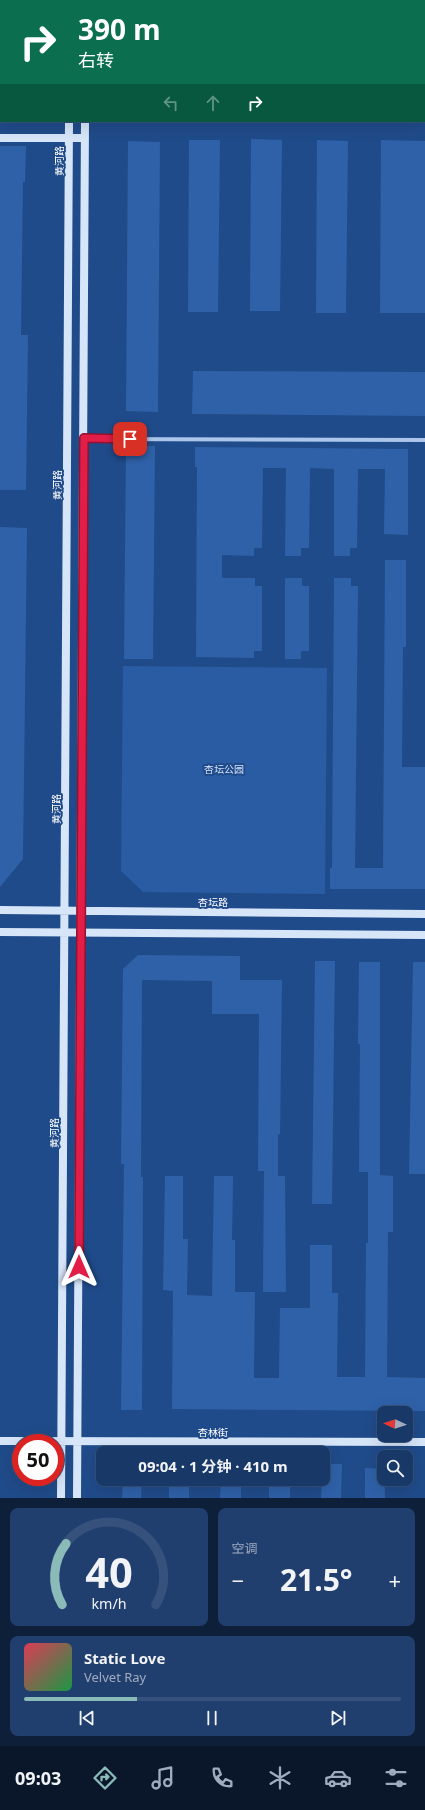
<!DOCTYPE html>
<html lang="zh">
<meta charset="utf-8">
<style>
body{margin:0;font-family:"Noto Sans","Noto Sans SC",sans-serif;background:#213f6e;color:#f1f3f6;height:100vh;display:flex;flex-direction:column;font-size:15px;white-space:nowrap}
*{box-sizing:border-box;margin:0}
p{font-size:13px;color:#9facc0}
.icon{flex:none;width:22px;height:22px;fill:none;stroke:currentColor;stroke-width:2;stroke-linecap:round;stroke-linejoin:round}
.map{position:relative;height:1498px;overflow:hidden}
.drawer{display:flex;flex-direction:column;gap:10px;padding:10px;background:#0d1f39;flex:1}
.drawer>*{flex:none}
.guide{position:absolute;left:0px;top:0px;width:425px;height:122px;box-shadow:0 4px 16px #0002,0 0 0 1px #36527c;background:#0b6e4f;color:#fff;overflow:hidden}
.needle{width:26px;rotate:274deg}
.fabs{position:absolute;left:377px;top:1406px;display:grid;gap:8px}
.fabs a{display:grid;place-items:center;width:36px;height:36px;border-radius:8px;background:#183868;box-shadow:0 4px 16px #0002,0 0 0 1px #36527c;font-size:20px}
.speed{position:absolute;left:12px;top:1434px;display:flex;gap:8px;font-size:20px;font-weight:700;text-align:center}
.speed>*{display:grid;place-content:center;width:52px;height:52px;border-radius:50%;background:#183868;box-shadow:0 4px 16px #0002,0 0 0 1px #36527c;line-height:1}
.speed .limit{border:6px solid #d22;background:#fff;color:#111}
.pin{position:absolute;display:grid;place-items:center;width:34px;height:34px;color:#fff;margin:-17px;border-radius:8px;box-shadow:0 2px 6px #0006}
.me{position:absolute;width:44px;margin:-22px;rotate:0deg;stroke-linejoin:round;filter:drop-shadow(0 0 3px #0008)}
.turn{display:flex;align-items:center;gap:14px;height:84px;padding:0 12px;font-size:18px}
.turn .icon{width:52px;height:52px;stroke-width:2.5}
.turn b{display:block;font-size:28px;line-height:34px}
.lanes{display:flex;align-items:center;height:38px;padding:0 12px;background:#0003;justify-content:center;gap:20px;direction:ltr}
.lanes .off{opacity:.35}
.big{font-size:30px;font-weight:700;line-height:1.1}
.drawer .card{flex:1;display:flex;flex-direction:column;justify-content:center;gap:6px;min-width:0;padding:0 14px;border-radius:8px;background:#213f6e}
.drawer .dial{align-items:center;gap:0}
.dial svg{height:104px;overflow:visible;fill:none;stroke:#36527c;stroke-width:7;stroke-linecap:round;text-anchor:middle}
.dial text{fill:#f1f3f6;stroke:none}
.song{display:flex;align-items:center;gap:12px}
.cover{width:48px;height:48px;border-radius:6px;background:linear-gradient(135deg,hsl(350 70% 55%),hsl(140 70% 35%))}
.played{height:4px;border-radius:2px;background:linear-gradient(90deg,#8bbbb9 30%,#36527c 30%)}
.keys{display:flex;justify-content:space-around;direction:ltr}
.heat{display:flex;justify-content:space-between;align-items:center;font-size:22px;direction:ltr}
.drawer .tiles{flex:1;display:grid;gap:10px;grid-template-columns:1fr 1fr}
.card:last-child{grid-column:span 2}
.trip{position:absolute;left:96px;top:1446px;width:234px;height:40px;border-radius:8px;background:#183868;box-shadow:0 4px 16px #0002,0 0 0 1px #36527c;font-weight:700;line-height:40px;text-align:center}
.dock{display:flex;height:64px;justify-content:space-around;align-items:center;background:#0a162a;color:#9facc0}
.dock .icon{width:28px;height:28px}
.dock .selected{color:#8bbbb9}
.dock b{font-size:18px;color:#f1f3f6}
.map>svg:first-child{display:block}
</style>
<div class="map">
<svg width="425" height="1498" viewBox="0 0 425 1498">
<rect width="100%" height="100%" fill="#204b8a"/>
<path fill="#295ca3" d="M123,666l204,2 -2,226 -182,-2 -22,-21z"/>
<path fill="#2f61a8" d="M251,139l31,1 -2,171h-30z
M189,140h31l-2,172h-30z
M317,140l31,1 -2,172h-30z
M381,140l44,1v172h-45z
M128,141l32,1 -2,270 -32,-1z
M0,146h26l-1,36h-2l-2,153h7l-2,155h-26z
M193,371l232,1v44l-233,-2z
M126,446h29l-2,213h-29z
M195,447l213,2v86l-24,-1 1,-65h-27l-1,79h-7v8h-16v-87l-24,-1 -1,80h-8v8h-16l1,-88h-23l-1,80h-8v8l-32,-1v23h33v8h7v65h-8v7l-58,-1 1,-190h-2z
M0,527l27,1 -4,331 -23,28z
M385,560h21v87h-3l-1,120h23v122h-95v-21h2l2,-290h17v8h7l-3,282h28z
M285,578h17v8h7v65h-8v8h-16z
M138,955l102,1v24h42l-2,154h-2v42h7l1,116h-23l1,-121h-6l1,-157h-47v-33l-70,-1 -1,197h2l-1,233h-21l3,-246h-3l2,-195z
M315,961h20l-3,243h-20z
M359,962h21v213l13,1v56h-5l-1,145 38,1v33l-253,-2 1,-118 -10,-1 2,-114h18v63h5l-1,56 25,1 2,-120h19l-1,64h3v52h20l-1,86h25l1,-70h30v-63h22v48h6l-1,84h28l1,-134h2v-71h-9l1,-128h-2z
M413,962h12v212h-16z
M323,1464h19l-1,34h-20z
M365,1468l19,1 1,29h-20z
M123,1479h19l-1,19h-19z
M169,1479h20v19h-20z
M221,1479h20v19h-21z
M269,1479h21v19h-21z"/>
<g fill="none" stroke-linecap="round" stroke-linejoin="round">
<path stroke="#acc6eb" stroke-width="4" d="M84,439l341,1"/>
<path stroke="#d7e5f9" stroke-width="8" d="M70,1v-1
M86,1v-1
M0,138h85
M0,910l425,4
M0,932l425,3
M0,1441l425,1
M61,1498l8,-1377
M77,1498l8,-1377"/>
</g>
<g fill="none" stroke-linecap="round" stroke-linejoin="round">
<defs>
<path id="route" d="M79,1267l5,-829 46,1"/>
</defs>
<use href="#route" stroke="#92132f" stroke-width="10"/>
<use href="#route" stroke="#e11d48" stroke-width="7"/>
</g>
<g text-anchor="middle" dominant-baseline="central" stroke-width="4" stroke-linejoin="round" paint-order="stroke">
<g font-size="10" fill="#fff" stroke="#204b8a">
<text transform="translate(59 161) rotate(-90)">黄河路</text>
<text transform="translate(57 485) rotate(-90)">黄河路</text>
<text transform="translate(56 809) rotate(-90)">黄河路</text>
<text x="213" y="902">杏坛路</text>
<text transform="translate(54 1133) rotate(-90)">黄河路</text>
<text x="213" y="1432">杏林街</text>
</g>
<g font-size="10" fill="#d1e1f8" stroke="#204b8a">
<text x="224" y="769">杏坛公园</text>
</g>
</g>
</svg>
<div class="fabs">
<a><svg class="needle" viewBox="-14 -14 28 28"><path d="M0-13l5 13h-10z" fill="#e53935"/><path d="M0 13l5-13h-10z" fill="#9facc0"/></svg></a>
<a><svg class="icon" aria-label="search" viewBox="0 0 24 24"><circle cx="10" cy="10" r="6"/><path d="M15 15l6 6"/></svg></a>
</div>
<div class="speed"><div class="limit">50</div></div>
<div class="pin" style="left:130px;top:439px;background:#d93025"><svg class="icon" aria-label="arrive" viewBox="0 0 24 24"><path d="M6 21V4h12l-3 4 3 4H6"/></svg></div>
<svg class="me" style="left:79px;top:1267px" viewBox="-20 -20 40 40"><path d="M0-17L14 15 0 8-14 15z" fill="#e11d48" stroke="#fff" stroke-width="4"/></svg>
<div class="trip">09:04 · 1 分钟 · 410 m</div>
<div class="guide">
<div class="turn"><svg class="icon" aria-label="right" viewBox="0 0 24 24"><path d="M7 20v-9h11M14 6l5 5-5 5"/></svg><div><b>390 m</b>右转</div></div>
<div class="lanes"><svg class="icon off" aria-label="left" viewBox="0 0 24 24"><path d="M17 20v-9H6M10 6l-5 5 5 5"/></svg><svg class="icon off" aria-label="ahead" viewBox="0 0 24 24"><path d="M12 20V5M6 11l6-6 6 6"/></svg><svg class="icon" aria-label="right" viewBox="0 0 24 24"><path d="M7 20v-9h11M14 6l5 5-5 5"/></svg></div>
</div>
</div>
<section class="drawer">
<div class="tiles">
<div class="card dial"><svg viewBox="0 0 100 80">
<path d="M14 69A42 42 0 1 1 86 69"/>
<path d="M14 69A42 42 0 0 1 17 22" stroke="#8bbbb9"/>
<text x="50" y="56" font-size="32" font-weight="700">40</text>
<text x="50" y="72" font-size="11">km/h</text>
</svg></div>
<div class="card"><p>空调</p>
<div class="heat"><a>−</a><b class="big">21.5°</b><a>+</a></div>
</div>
<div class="card">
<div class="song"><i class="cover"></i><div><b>Static Love</b><p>Velvet Ray</p></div></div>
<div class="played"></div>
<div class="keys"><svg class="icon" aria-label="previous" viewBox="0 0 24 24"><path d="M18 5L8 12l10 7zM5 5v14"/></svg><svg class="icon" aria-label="pause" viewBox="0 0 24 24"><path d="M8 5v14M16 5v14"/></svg><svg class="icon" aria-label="next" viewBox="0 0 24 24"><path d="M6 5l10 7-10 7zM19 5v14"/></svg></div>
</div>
</div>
</section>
<nav class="dock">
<b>09:03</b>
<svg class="icon selected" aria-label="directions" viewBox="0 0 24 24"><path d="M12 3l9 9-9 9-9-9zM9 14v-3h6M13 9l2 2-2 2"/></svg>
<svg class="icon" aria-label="music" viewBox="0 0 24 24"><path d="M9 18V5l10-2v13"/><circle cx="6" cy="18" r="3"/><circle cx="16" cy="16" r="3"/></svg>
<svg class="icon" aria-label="phone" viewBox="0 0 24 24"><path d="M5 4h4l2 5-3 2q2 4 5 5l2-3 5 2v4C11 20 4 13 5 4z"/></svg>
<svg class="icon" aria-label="climate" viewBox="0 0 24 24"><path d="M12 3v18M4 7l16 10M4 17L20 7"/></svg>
<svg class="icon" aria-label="car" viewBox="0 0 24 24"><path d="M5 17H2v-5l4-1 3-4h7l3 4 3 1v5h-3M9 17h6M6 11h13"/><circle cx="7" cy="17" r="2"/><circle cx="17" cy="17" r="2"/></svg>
<svg class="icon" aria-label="filters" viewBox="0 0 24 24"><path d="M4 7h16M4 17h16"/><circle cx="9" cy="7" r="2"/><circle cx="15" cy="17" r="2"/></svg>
</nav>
